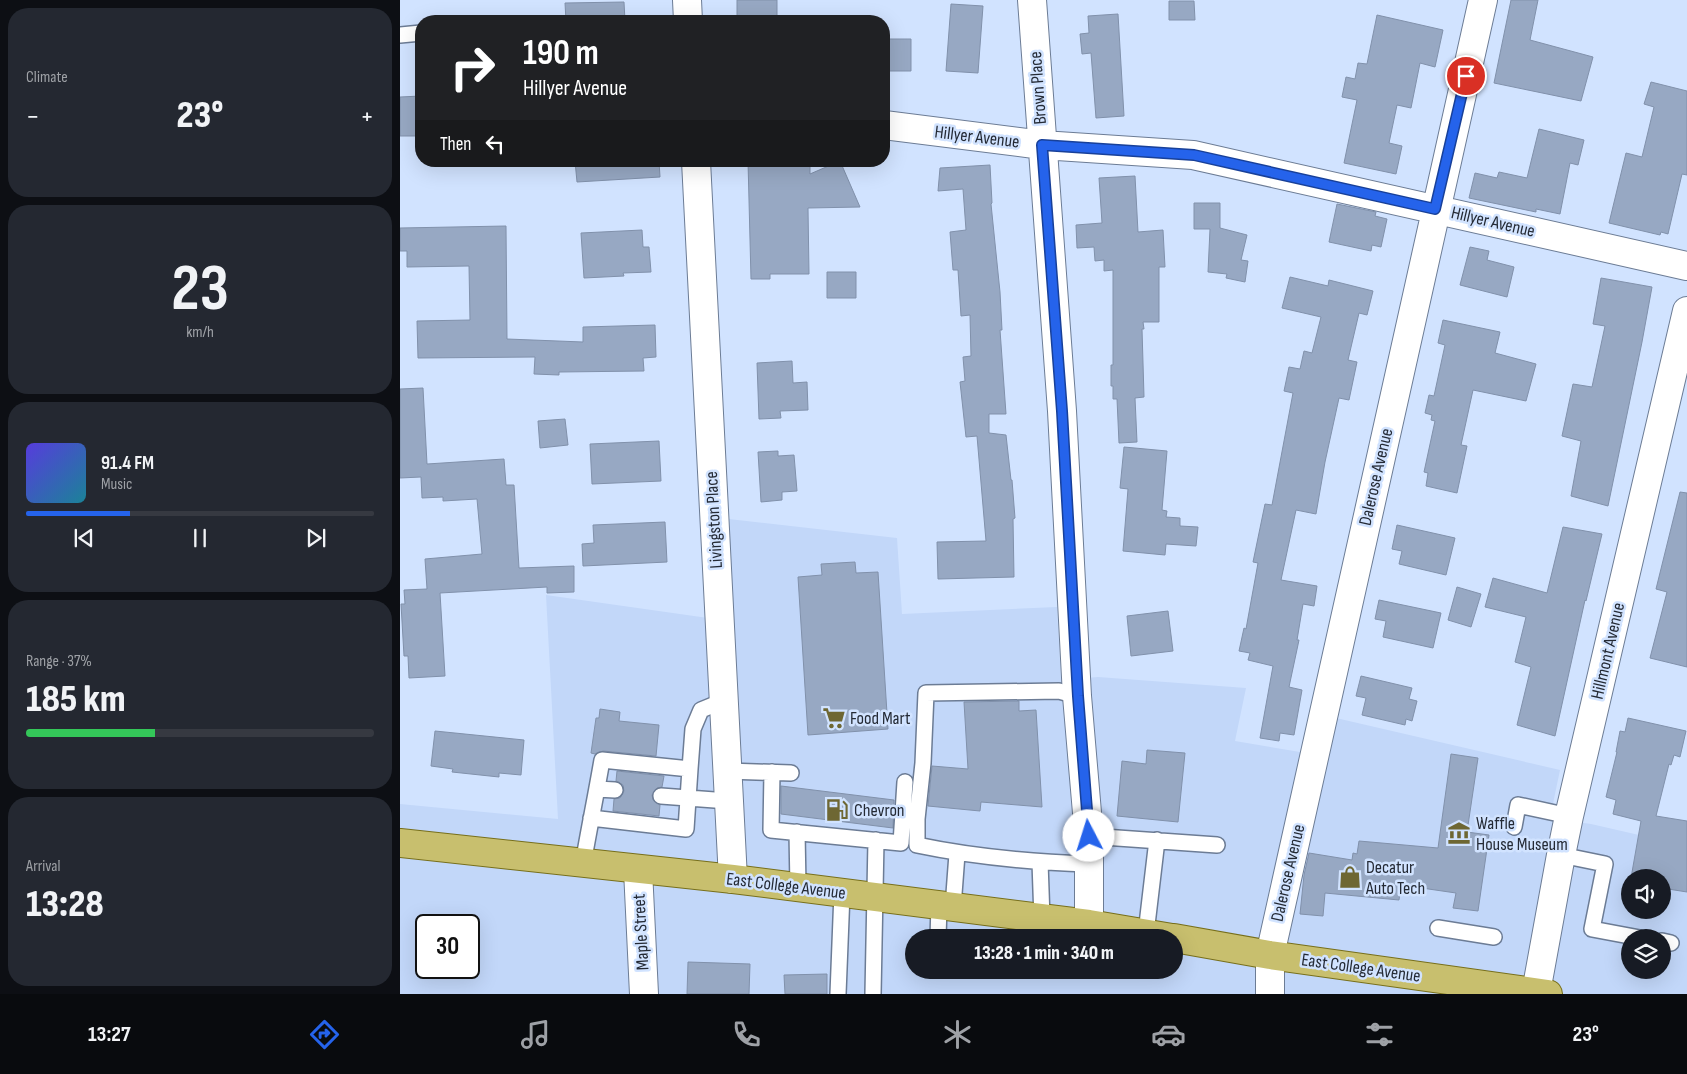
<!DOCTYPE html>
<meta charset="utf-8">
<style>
body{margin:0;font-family:"Sofia Sans Condensed",sans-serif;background:#242831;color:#f1f3f6;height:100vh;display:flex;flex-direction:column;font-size:19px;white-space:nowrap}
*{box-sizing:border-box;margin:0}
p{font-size:16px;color:#9ea1a6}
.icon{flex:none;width:28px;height:28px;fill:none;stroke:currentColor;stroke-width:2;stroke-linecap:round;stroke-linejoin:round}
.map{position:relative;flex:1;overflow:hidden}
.side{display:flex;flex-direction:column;gap:8px;padding:8px;background:#0d0f14;width:400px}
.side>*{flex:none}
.top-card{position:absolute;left:15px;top:15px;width:475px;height:152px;border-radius:20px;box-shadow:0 5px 20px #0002;background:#202124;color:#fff;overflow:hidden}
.tools{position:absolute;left:1221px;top:869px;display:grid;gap:10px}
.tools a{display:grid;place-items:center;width:50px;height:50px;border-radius:50%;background:#171b24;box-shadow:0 5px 20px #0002;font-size:25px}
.speed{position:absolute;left:15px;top:914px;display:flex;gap:10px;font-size:25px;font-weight:700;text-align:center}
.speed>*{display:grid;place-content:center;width:65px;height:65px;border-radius:50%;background:#171b24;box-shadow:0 5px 20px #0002;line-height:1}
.speed .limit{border:2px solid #111;border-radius:8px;background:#fff;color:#111}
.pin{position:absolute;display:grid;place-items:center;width:42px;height:42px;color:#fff;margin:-21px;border:2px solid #fff;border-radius:50%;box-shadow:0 1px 5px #0007}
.me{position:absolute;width:55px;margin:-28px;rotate:355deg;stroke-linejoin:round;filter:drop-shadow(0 0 4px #0008)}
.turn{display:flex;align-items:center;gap:18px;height:105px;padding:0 25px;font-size:22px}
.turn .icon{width:65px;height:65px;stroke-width:2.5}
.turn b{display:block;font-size:35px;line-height:42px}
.then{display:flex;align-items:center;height:48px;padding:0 25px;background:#0003;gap:10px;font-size:19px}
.big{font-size:38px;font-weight:800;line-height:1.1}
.side .card{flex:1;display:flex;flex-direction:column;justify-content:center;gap:8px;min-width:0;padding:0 18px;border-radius:20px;background:#242831}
.side .dial{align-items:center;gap:0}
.dial b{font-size:65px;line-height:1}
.song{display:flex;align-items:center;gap:15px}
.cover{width:60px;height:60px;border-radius:8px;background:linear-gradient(135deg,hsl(250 70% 55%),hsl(190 70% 35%))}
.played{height:5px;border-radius:2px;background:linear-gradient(90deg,#2563eb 30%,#363941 30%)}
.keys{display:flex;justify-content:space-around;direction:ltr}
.heat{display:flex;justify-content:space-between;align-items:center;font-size:28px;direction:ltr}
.charge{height:8px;border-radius:4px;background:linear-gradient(90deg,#34c759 37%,#363941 0)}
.trip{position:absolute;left:505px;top:929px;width:278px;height:50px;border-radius:25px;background:#171b24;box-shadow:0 5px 20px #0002;font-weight:800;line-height:50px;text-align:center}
.tabs{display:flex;height:80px;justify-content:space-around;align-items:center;background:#090b0e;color:#9ea1a6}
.tabs .icon{width:35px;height:35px}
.tabs .active{color:#2563eb}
.tabs b{font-size:22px;color:#f1f3f6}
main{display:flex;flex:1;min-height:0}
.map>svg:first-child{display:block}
</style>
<main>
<section class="side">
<div class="card"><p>Climate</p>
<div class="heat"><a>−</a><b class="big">23°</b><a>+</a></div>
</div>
<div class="card dial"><b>23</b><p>km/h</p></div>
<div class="card">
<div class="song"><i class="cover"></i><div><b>91.4 FM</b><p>Music</p></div></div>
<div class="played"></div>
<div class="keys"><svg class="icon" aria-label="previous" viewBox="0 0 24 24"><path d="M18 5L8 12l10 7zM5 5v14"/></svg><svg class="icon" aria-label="pause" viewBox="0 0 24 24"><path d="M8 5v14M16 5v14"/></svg><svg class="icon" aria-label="next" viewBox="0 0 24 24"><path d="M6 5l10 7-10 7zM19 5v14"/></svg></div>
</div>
<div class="card"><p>Range · 37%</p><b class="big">185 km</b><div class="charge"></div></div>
<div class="card"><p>Arrival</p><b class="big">13:28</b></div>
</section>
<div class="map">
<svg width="1287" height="994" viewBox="0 0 1287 994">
<rect width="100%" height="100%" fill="#d1e3ff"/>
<path fill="#c2d7f9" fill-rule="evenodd" d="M311,517l186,21 5,76 155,-7 4,73 37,-3 148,11 -11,53 89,15 12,-38 224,52 -10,48 41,6 96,22v148h-1287v-190l158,15 -12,-224 169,24zM1230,878h32v32h-32zM26,925h43v43h-43zM514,938h260v32h-260zM1230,938h32v32h-32z"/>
<path fill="#97a8c3" stroke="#8191ab" d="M337,0h40v21h-40z
M1111,0h27l-8,40 63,17 -12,44 -87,-18z
M769,1h25l1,19h-26z
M224,2l1,19h-59l-1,-18z
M551,4l32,2 -5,67 -32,-2z
M718,14l6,102 -28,2 -5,-65 -9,1 -2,-20 9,-1 -1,-17z
M977,15l66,15 -8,37 -15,-4 -9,45 -14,-3 -8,38 13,3 -6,28 -52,-11 13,-63 -15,-3 4,-20 9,2 3,-16 9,1z
M484,39h27v32h-27z
M1251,82l36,9v84l-5,-1 -14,60 -7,-2 -1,3 -51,-12 17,-70 16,4 12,-50 -10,-3z
M21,96v40h-21v-39z
M1139,129l45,11 -6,25 -8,-2 -10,51 -24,-5v3l-67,-14 6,-25 22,5 2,-6 28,6z
M175,161h84l1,16 -83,5z
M348,161h62v13l30,-13 20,46 -52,1 1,66h-39v5h-19z
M590,165l2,38 -1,1 9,88 2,38h-2l6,84h-17v19l17,2 5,45h1l3,38 -2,1 1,58 -76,2 -1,-37 49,-1 -9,-105 -11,1 -6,-55 5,-1 -2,-24 8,-1 -1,-41 -9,1 -3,-46h-5l-3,-38 16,-2 -3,-41 -25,2 2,-23z
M735,176l3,56 25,-2 2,37h-6v55h-16l1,7h-2l2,68 -9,1 2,44 -18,1 -2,-44h-4v-13h-2v-21h2v-95l-9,1v-11l-9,1 -1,-14 -17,1 -1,-23 26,-2 -3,-45z
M794,203h26v25l27,7 -6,25 7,1 -3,21 -19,-4 1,-4 -19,-2 2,-43h-16z
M937,204l39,8 -1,4 12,3 -6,28 -9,-2 -1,6 -42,-9z
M106,226l1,113 76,3v-15l72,-2 1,32 -13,1 1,13 -85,1v3l-25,-1 1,-17 -117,1 -1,-37 53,-1 -1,-54 -62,1v-16h-7v-23z
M242,230l1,17h6l2,25 -28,1 1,3 -40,2 -3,-45z
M1070,247l19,4 -2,9 27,7 -7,30 -47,-12z
M427,272h29v26h-29z
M890,277l38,9 1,-6 44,11 -6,24 -8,-2 -11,47 9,2 -8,38 -10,-2 -14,64 -9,52 -20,-4 -15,70 36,6 -3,20 -11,-2 -6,36h2l-10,47 13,3 -8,45 -14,-2 -1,8 -19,-3 13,-72 -25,-6 2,-7 -11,-2 5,-23 2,1 12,-66 -5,-1 12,-58 7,1 21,-112 -9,-2 5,-24 11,2 4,-18 8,2 9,-36 -39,-9z
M1201,278l51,9 -10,55 -34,164 -37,-10 10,-55 -19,-5 11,-52 19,3 13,-61 -12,-2z
M1043,320l57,12 -5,21 41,11 -10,37 -53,-11 -12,55 6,1 -10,47 -31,-7 2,-13 -4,-1 11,-51 -4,-1 1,-5 -7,-2 4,-18 5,1 11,-51 -7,-2z
M392,361l1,22 14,-1 1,28 -28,1 1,7 -22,1 -2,-56z
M23,388l4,76 77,-5 2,26h8l5,83 55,-2v26l-27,1v-6l-107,6 5,83 -36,2 -1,-22h-4l-3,-52h4l-1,-14 23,-1 -2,-30 57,-5 -5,-55 -34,2v-4l-21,1 -1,-21 -21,1v-89z
M165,419l3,26 -28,3 -2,-27z
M259,441l2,40 -69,3 -2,-40z
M724,447l43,4 -5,59 5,1 -1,6 14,1v8l18,1 -2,19 -30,-2 -1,11 -42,-4 5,-62 -8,-1z
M378,451v5l16,-1 3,36 -15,1v8l-21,2 -3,-50z
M1280,492l7,1v174l-37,-9 17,-66 -11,-3z
M265,522l2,40 -84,4 -1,-22 12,-1 -1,-18z
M997,525l58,13 -9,37 -47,-11 3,-13 -10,-2z
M1163,527l39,7 -16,67 -1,-1 -30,136 -38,-11 14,-58 -16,-5 11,-45 -41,-10 8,-29 54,15z
M455,562l1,11 22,-1 10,157 -80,6 -10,-158 24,-2 -1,-11z
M1057,587l24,7 -10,33 -23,-7z
M979,600l62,13 -8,35 -50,-11 3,-16 -11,-2z
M768,611l5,40 -42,5 -4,-40z
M961,676l51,12 -3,11 8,2 -5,20 -6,-2 -1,6 -43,-10 4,-17 -10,-2z
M619,701v10l17,-1 6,97 -61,-5 -1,9 -52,-5 4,-40 36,3 -4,-67z
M200,709l20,3 -1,9 40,4 -3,31 -53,-5 -8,3 -4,-1 5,-35h3z
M1228,718l58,13 -6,26 -6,-2 -3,10 -2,-1 -13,52 31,5v71l-25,-4v-10h-31l10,-57 -28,-7 3,-14 -10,-3 11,-45h-1l4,-21 5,1z
M35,731l89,9 -3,35 -22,-2v4l-47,-5 1,-3 -22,-3z
M747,750l38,3 -7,69 -61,-6 5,-55 24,3z
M1051,754l27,4 -11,74 22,3 -11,76 -25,-3 3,-15 -55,-8 -2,15 -74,-7 -2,23 -23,-2 4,-39 5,-22 43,7 1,-7 4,1 2,-13 79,7z
M217,771l47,5 -2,11 -5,1 -5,7 1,5 7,5 -1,11 -46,-5 1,-12 6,-1 4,-7 -1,-6 -7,-4z
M381,786l113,14 -1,28 -112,-14z
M288,962l62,2 -1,30h-62z
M427,974v20h-42l-1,-19z"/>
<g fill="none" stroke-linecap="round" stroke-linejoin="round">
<defs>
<path id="lane" d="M0,35l21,-2
M677,696l-18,-5 -133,2 -3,70 -6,56v26c57,12 114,17 171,19
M290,769l3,-40 8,-19 22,-9
M327,771l64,2
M372,772l-1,58 130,13 4,-61
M197,789l18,1
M261,796l67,5
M1114,827l4,-22 51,11
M397,832l1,55
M689,836l128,9
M1161,855l44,9 -13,65 48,9
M640,862l2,57
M183,864c6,-35 13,-69 19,-104l88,9 -4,60 -95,-11
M553,907l4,-53
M1038,928l56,9
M746,933l11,-93
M538,938l1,-33
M1262,941l9,2
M438,994l4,-101
M473,994l3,-154"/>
<path id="street" d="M287,0l1,21
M632,0l30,411 15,285 12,140v88
M484,125l158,20 151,10 494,111
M296,161l37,718
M238,870l6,124
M1136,992l25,-137 8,-39 118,-505
M870,994v-39l213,-955"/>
<path id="primary" d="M0,843l333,36 356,45 83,14
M774,938l96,17 278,39"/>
</defs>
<use href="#lane" stroke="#6c7c95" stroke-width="18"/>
<use href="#street" stroke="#6c7c95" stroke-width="30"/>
<use href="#primary" stroke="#776f1b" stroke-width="30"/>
<use href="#lane" stroke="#fff" stroke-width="15"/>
<use href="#street" stroke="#fff" stroke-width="28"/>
<use href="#primary" stroke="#c8bf6e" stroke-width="28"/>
</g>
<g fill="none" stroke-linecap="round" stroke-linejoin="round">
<defs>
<path id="route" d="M689,836l-11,-140 -16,-285 -20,-266 152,10 241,54 31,-133"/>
</defs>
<use href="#route" stroke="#184099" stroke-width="12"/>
<use href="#route" stroke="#2563eb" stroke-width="9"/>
</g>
<defs>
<symbol id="supermarket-bare" viewBox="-9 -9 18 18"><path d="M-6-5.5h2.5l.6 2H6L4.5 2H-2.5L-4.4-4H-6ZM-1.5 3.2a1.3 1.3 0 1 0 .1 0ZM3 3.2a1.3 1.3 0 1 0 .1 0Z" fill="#6e6733" stroke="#d1e3ff" stroke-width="2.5" paint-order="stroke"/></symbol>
<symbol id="fuel-bare" viewBox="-9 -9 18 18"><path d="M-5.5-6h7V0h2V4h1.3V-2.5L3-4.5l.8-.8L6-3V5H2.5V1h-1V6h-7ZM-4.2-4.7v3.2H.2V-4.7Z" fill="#6e6733" stroke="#d1e3ff" stroke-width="2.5" paint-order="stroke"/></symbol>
<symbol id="museum-bare" viewBox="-9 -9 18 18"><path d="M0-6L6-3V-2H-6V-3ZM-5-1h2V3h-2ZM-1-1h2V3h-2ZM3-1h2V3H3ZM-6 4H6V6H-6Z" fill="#6e6733" stroke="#d1e3ff" stroke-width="2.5" paint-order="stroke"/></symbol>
<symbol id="shop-bare" viewBox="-9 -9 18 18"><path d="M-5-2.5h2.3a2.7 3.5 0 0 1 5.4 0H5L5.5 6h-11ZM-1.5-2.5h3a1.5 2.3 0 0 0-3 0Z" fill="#6e6733" stroke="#d1e3ff" stroke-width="2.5" paint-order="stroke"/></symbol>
</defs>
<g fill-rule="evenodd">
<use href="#supermarket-bare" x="418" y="702" width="32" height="32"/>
<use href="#fuel-bare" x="421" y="794" width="32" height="32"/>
<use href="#museum-bare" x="1043" y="817" width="32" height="32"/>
<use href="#shop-bare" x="934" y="861" width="32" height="32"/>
</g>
<g text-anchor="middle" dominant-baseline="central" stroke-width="5" stroke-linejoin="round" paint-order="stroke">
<g font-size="18" fill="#242a35" stroke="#d1e3ff">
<text transform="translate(638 88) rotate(-94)">Brown Place</text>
<text transform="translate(577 137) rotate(7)">Hillyer Avenue</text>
<text transform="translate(1093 222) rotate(13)">Hillyer Avenue</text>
<text transform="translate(976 477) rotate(-77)">Dalerose Avenue</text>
<text transform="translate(314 520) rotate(-93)">Livingston Place</text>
<text transform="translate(1208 651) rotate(-77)">Hillmont Avenue</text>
<text transform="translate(888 873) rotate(-77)">Dalerose Avenue</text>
<text transform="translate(386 886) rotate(7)">East College Avenue</text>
<text transform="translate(241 932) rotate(-93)">Maple Street</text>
<text transform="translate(961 968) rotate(8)">East College Avenue</text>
</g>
<g font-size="18" fill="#242a35" stroke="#d1e3ff" text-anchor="start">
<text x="450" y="718">Food Mart</text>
<text x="454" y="810">Chevron</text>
<text x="1076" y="823">Waffle<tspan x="1076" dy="21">House Museum</tspan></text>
<text x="966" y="867">Decatur<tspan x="966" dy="21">Auto Tech</tspan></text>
</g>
</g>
</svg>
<div class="tools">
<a><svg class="icon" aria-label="sound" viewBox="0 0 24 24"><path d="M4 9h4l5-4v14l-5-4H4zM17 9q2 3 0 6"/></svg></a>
<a><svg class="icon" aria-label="layers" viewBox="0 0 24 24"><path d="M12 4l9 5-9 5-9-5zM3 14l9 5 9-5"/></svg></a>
</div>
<div class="speed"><div class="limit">30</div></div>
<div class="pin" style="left:1066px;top:76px;background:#d93025"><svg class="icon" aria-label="arrive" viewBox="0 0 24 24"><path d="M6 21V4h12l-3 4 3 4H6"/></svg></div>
<svg class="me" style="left:689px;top:836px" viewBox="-20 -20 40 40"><circle r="19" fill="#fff"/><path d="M0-13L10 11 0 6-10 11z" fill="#2563eb"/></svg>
<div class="trip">13:28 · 1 min · 340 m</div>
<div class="top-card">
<div class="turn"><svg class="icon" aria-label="right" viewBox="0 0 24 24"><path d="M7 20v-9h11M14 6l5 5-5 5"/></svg><div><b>190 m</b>Hillyer Avenue</div></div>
<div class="then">Then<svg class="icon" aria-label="left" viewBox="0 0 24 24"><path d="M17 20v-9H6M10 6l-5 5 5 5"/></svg></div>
</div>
</div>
</main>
<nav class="tabs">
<b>13:27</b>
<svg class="icon active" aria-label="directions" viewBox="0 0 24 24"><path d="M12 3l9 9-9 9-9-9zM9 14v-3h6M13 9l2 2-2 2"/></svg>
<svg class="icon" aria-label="music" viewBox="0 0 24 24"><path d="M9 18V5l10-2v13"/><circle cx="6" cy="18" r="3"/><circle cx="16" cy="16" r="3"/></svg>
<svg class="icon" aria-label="phone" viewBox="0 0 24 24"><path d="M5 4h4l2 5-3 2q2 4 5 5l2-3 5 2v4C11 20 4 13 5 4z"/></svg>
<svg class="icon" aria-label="climate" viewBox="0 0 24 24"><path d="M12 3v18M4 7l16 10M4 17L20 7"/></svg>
<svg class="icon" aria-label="car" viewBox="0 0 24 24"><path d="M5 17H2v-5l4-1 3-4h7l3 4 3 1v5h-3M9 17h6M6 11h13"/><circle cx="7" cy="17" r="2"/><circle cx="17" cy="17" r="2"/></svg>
<svg class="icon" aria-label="filters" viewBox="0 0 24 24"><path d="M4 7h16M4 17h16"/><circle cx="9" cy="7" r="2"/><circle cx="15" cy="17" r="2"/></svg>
<b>23°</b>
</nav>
